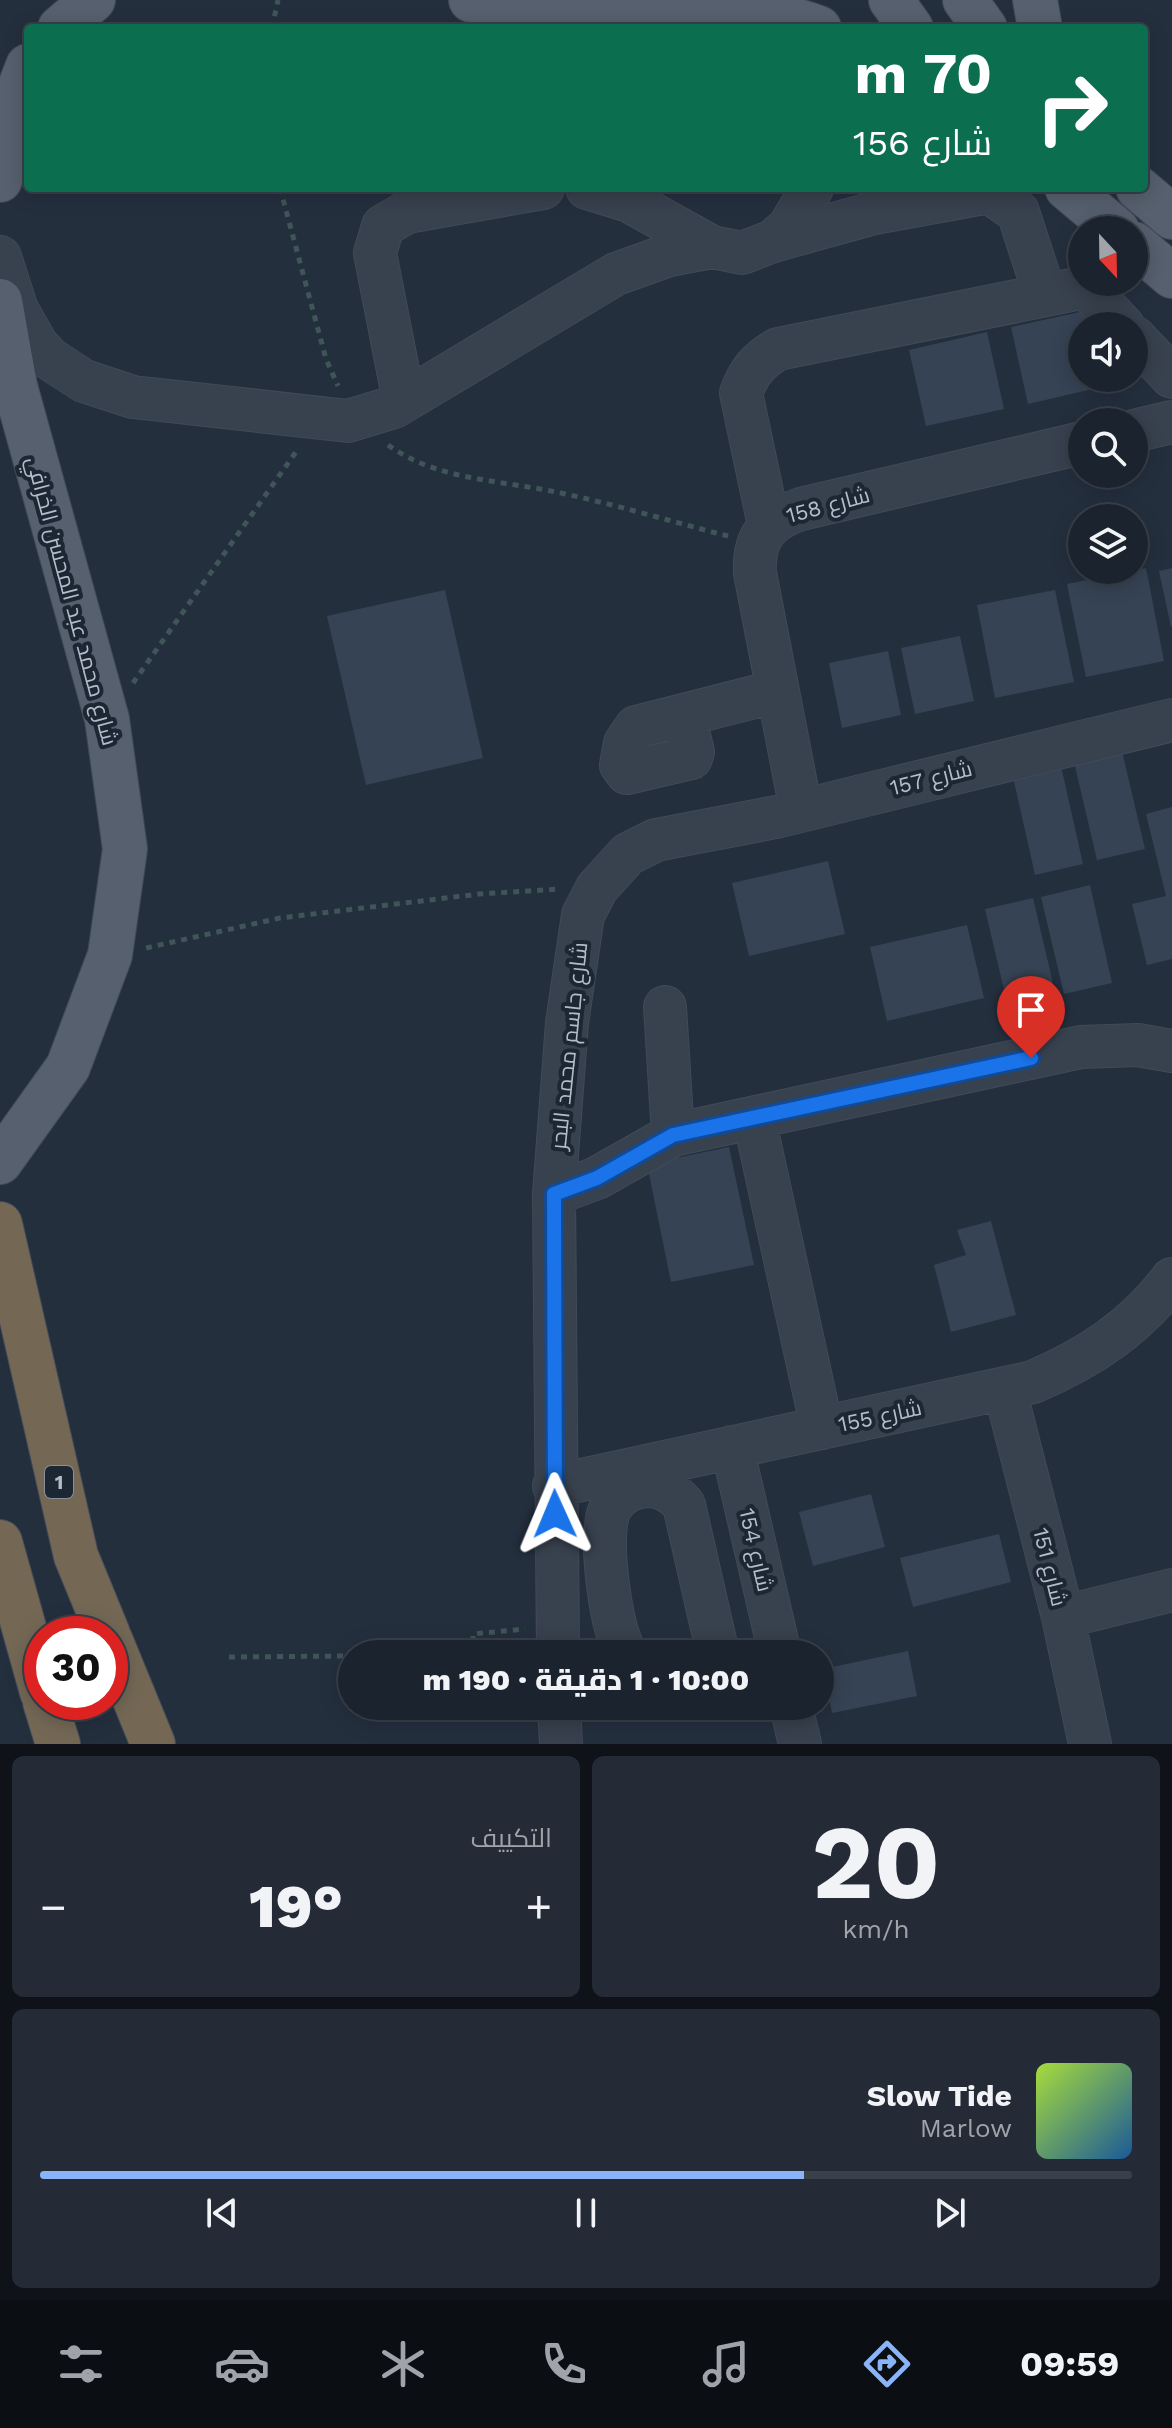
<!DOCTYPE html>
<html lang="ar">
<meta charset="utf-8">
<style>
body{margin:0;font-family:"Work Sans",Cairo,sans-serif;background:#242b36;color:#f1f3f6;direction:rtl;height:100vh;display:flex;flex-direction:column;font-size:30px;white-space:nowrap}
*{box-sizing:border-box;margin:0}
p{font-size:26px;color:#a0a4aa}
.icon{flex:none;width:44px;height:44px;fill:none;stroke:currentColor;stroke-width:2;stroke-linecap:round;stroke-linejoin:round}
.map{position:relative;height:1744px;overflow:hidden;direction:ltr}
.drawer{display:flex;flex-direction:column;gap:12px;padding:12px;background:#0f1319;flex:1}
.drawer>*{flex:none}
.hud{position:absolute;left:24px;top:24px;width:1124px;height:168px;border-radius:8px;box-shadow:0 4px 20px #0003,0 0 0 2px #39404a;direction:rtl;background:#0b6e4f;color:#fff;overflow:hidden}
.needle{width:52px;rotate:158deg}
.fabs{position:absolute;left:1068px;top:216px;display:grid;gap:16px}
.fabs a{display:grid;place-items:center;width:80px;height:80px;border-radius:50%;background:#1b232e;box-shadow:0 4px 20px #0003,0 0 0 2px #39404a;font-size:40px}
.speed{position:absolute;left:24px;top:1616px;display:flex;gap:16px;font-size:40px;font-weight:700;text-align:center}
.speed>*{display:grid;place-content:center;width:104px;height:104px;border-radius:50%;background:#1b232e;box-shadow:0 4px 20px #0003,0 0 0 2px #39404a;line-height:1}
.speed .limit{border:12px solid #d22;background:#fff;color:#111}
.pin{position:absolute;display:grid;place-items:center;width:68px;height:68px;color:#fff;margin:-82px -34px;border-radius:50% 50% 50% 0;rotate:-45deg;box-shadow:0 0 8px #0007}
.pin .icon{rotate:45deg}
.me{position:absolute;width:88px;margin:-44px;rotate:359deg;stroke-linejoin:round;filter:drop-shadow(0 0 6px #0008)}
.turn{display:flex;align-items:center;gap:28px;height:168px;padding:0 24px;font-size:36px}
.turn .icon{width:104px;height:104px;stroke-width:2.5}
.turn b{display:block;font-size:56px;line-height:68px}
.big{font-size:60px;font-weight:800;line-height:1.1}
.drawer .tile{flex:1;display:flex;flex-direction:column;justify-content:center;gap:12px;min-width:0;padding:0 28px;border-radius:12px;background:#242b36}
.drawer .dial{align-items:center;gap:0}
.dial b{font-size:104px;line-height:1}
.song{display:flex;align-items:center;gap:24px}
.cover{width:96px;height:96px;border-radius:12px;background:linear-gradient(135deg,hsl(80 70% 55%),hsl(210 70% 35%))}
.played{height:8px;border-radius:4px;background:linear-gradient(90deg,#8ab4f8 70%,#39404a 70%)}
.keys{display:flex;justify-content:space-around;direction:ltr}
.heat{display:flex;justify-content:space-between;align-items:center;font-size:44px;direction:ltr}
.drawer .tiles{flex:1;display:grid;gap:12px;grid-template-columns:1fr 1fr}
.tile:last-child{grid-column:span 2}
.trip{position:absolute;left:338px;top:1640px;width:496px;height:80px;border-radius:40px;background:#1b232e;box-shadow:0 4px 20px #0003,0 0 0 2px #39404a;font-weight:800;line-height:80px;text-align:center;direction:rtl}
.tabs{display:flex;height:128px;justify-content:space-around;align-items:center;background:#0b0e12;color:#a0a4aa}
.tabs .icon{width:56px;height:56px}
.tabs .on{color:#8ab4f8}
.tabs b{font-size:36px;color:#f1f3f6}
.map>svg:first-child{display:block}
</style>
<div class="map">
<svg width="1172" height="1744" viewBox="0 0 1172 1744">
<rect width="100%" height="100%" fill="#242f3e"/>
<path fill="#364354" d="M1089,310l4,16h-11v52h23l1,8 -78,18 -17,-77z
M987,332l17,77 -78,17 -17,-76z
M1146,568l18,93 -78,16 -19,-93z
M1172,568v58l-1,1 -12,-56z
M445,590l38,168 -117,27 -39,-169z
M1055,590l19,92 -79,16 -18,-93z
M960,636l14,65 -59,13 -14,-66z
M888,651l13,64 -59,13 -13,-65z
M1122,751l23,98 -48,11 -23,-98z
M1061,766l22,98 -48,11 -22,-98z
M1172,807v152l-25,6 -15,-61 34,-8 -20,-82z
M828,861l17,73 -96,22 -17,-73z
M1090,885l22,98 -48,11 -23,-97z
M1033,898l23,98 -48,11 -23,-98z
M967,925l17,73 -97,23 -17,-74z
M729,1147l25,118 -83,17 -24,-118z
M991,1221l25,94 -65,17 -17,-67 32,-10 -9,-25z
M871,1494l14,53 -72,19 -14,-54z
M999,1534l12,48 -98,25 -13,-49z
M908,1651l9,45 -85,17 -9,-44z"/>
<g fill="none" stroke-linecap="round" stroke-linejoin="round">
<defs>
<path id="minor" d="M587,188l42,13 83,46 30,6 31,-12 16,-14 23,-39
M983,188l35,24 27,83
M773,241l101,-28 115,-21
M0,257l17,53 20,35 13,14 34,22 49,16 215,24 46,-14 222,-133 53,-19 43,-8
M1134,337l38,40
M404,401l-29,-148 8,-27 24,-14 136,-24
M1134,431l38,-9
M769,525l-28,-132c8,-22 18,-33 37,-44l308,-62 37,39
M684,715l9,37 -2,6 -64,15 -6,-8 4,-22 11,-16 142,-36
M801,810l-46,-237c-2,-36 13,-53 46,-64l281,-66
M665,1007l8,128
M754,1118l68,310
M554,1194l43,-16 76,-43 408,-88 57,-2 34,6
M1005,1390l58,227 27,127
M732,1447l48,207
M554,1486l479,-104c56,-24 102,-54 139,-103
M1063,1617l109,-27
M558,1654l-4,-460 13,-171 16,-108 14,-27 31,-34 28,-14 120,-23 396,-97
M626,1654c-16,-28 -26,-109 -18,-140 4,-14 19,-25 32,-27 19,-3 32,4 44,18l34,149
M559,1706l2,38
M791,1706l9,38"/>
<path id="major" d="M471,0c41,5 82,11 123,10 79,-2 150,-10 225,18
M891,0l20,28
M965,0l20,28
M1035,0l5,28
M60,28l33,-28
M0,180l10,-68 18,-46
M1067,188l50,42
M1138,188l34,29
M1134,244l38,32
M0,301l15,85 92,333 18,130 -15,106 -42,112 -68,95"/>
<path id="highway" d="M0,1224l76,332 32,78
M0,1542l42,150
M110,1639l43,105
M45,1702l13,42"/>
</defs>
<use href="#minor" stroke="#414a57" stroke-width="44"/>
<use href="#major" stroke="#414a57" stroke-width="46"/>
<use href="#highway" stroke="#434c59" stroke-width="46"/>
<path stroke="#3f5557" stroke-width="5" stroke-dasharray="6 6" stroke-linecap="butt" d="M272,28l6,-28
M280,188l46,171 12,27
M388,445c47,34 107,35 163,46 60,12 118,30 177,45
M133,683l165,-234
M146,948l134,-30 199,-24 81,-5
M473,1654v-20l52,-5
M229,1657l123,-1"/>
<use href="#minor" stroke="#38414e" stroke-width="42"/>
<use href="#major" stroke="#56606e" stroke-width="44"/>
<use href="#highway" stroke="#746855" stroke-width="44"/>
</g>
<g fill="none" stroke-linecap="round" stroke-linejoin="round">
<defs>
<path id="route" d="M555,1514l-1,-320 43,-16 76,-43 358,-77"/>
</defs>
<use href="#route" stroke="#114b97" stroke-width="20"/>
<use href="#route" stroke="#1a73e8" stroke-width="14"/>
</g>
<g text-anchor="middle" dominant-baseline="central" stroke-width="8" stroke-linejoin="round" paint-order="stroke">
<rect fill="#1d2633" stroke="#878f9c" stroke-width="2" x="45" y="1466" width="28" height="32" rx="6"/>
<g font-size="20" font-weight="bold" fill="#b4bcc9">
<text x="59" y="1482">1</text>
</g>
<g font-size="22" fill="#b4bcc9" stroke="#1d2633">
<text transform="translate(828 505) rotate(-15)">شارع 158</text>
<text transform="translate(72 601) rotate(75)">شارع محمد عبد المحسن الخرافي</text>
<text transform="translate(931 778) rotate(-14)">شارع 157</text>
<text transform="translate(569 1046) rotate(-84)">شارع جاسم محمد البحر</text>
<text transform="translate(880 1416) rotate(-12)">شارع 155</text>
<text transform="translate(756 1550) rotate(77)">شارع 154</text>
<text transform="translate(1050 1567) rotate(76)">شارع 151</text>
</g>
</g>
</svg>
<div class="fabs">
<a><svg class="needle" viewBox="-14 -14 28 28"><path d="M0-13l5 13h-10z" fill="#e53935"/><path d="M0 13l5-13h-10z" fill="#a0a4aa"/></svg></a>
<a><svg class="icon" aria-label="sound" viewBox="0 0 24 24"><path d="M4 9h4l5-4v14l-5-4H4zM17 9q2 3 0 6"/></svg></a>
<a><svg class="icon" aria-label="search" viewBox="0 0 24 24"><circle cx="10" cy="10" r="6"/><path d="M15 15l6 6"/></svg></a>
<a><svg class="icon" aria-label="layers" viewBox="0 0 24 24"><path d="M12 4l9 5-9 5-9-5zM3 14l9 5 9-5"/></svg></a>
</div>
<div class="speed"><div class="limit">30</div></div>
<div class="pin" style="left:1031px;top:1058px;background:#d93025"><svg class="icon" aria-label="arrive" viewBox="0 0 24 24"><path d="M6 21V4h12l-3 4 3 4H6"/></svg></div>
<svg class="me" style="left:555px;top:1514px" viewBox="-20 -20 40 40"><path d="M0-17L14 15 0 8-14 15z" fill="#1a73e8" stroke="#fff" stroke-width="4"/></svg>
<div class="trip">10:00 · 1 دقيقة · 190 m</div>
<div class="hud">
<div class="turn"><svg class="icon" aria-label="right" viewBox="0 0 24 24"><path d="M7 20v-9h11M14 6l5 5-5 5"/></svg><div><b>70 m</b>شارع 156</div></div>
</div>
</div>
<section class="drawer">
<div class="tiles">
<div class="tile dial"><b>20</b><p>km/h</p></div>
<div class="tile"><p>التكييف</p>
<div class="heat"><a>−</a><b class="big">19°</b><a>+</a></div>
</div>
<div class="tile">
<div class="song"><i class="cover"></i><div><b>Slow Tide</b><p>Marlow</p></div></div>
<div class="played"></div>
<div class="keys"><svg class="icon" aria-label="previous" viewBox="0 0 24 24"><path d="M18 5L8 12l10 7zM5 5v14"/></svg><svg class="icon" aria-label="pause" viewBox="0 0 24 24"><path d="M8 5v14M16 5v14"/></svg><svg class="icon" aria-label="next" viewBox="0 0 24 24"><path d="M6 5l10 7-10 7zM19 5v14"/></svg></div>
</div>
</div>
</section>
<nav class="tabs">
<b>09:59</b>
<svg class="icon on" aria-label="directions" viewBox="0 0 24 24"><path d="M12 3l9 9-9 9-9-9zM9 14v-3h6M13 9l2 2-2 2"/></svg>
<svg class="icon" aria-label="music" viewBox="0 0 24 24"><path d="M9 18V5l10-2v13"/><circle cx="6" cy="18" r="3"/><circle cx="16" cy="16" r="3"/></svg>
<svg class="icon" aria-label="phone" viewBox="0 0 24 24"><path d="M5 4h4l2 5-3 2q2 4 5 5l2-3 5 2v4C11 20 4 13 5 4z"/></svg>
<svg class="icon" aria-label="climate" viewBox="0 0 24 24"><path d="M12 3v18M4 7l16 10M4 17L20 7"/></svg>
<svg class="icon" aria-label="car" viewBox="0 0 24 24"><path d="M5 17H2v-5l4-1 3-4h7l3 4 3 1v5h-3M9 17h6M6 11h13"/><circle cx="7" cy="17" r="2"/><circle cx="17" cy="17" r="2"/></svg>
<svg class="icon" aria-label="filters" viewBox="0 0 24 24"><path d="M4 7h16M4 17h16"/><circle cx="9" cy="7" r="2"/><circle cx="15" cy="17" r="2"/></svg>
</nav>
